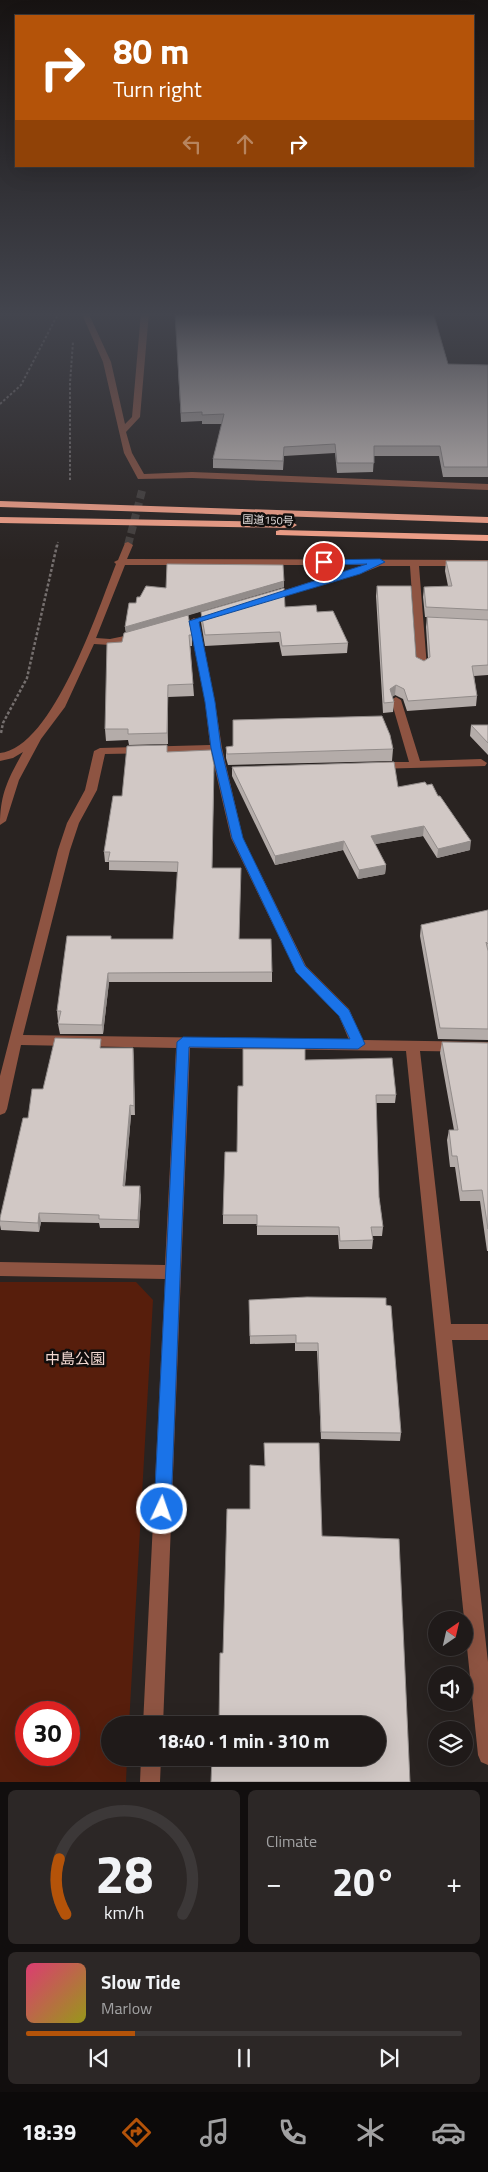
<!DOCTYPE html>
<meta charset="utf-8">
<style>
body{margin:0;font-family:"Titillium Web","Noto Sans JP",sans-serif;background:#2c2726;color:#f1f3f6;height:100vh;display:flex;flex-direction:column;font-size:19px;white-space:nowrap}
*{box-sizing:border-box;margin:0}
p{font-size:16px;color:#a1a1a2}
.icon{flex:none;width:28px;height:28px;fill:none;stroke:currentColor;stroke-width:2;stroke-linecap:round;stroke-linejoin:round}
.map{position:relative;height:1782px;overflow:hidden}
.drawer{display:flex;flex-direction:column;gap:8px;padding:8px;background:#110e0e;flex:1}
.drawer>*{flex:none}
.banner{position:absolute;left:15px;top:15px;width:459px;height:152px;border-radius:0px;box-shadow:0 5px 20px #0002,0 0 0 1px #3c3838;background:#b45309;color:#fff;overflow:hidden}
.needle{width:32px;rotate:34deg}
.fabs{position:absolute;left:428px;top:1611px;display:grid;gap:10px}
.fabs a{display:grid;place-items:center;width:45px;height:45px;border-radius:50%;background:#1f1a19;box-shadow:0 5px 20px #0002,0 0 0 1px #3c3838;font-size:25px}
.speed{position:absolute;left:15px;top:1701px;display:flex;gap:10px;font-size:25px;font-weight:700;text-align:center}
.speed>*{display:grid;place-content:center;width:65px;height:65px;border-radius:50%;background:#1f1a19;box-shadow:0 5px 20px #0002,0 0 0 1px #3c3838;line-height:1}
.speed .limit{border:8px solid #d22;background:#fff;color:#111}
.pin{position:absolute;display:grid;place-items:center;width:42px;height:42px;color:#fff;margin:-21px;border:2px solid #fff;border-radius:50%;box-shadow:0 1px 5px #0007}
.me{position:absolute;width:55px;margin:-28px;rotate:3deg;stroke-linejoin:round;filter:drop-shadow(0 0 4px #0008)}
.turn{display:flex;align-items:center;gap:18px;height:105px;padding:0 15px;font-size:22px}
.turn .icon{width:65px;height:65px;stroke-width:2.5}
.turn b{display:block;font-size:35px;line-height:42px}
.lanes{display:flex;align-items:center;height:48px;padding:0 15px;background:#0003;justify-content:center;gap:25px;direction:ltr}
.lanes .off{opacity:.35}
.big{font-size:38px;font-weight:700;line-height:1.1}
.drawer .tile{flex:1;display:flex;flex-direction:column;justify-content:center;gap:8px;min-width:0;padding:0 18px;border-radius:8px;background:#2c2726}
.drawer .dial{align-items:center;gap:0}
.dial svg{height:130px;overflow:visible;fill:none;stroke:#3c3838;stroke-width:7;stroke-linecap:round;text-anchor:middle}
.dial text{fill:#f1f3f6;stroke:none}
.song{display:flex;align-items:center;gap:15px}
.cover{width:60px;height:60px;border-radius:8px;background:linear-gradient(135deg,hsl(340 70% 55%),hsl(60 70% 35%))}
.played{height:5px;border-radius:2px;background:linear-gradient(90deg,#b45309 25%,#3c3838 25%)}
.keys{display:flex;justify-content:space-around;direction:ltr}
.heat{display:flex;justify-content:space-between;align-items:center;font-size:28px;direction:ltr}
.drawer .tiles{flex:1;display:grid;gap:8px;grid-template-columns:1fr 1fr}
.tile:last-child{grid-column:span 2}
.trip{position:absolute;left:101px;top:1716px;width:285px;height:50px;border-radius:25px;background:#1f1a19;box-shadow:0 5px 20px #0002,0 0 0 1px #3c3838;font-weight:700;line-height:50px;text-align:center}
.tabs{display:flex;height:80px;justify-content:space-around;align-items:center;background:#0c0a0a;color:#a1a1a2}
.tabs .icon{width:35px;height:35px}
.tabs .selected{color:#b45309}
.tabs b{font-size:22px;color:#f1f3f6}
.map>svg:first-child{display:block}
</style>
<div class="map">
<svg width="488" height="1782" viewBox="0 0 488 1782">
<rect width="100%" height="100%" fill="#292321"/>
<path fill="#571e0c" fill-rule="evenodd" d="M0,1282h136l17,18 -24,425h-19v33h17l-1,24h-126zM26,1712h43v43h-43z"/>
<g fill="none" stroke-linecap="round" stroke-linejoin="round">
<path stroke="#45403e" stroke-width="8" stroke-dasharray="8 4" stroke-linecap="butt" d="M128,545l15,-58"/>
<path stroke="#756f6e" stroke-width="2" stroke-dasharray="2.5 2" stroke-linecap="butt" d="M0,404l21,-19 38,-73
M70,480v-97l3,-41
M57,547l1,-5"/>
<path stroke="#756f6e" stroke-width="2.5" stroke-dasharray="3 2" stroke-linecap="butt" d="M1,733l2,-10 24,-45 30,-133"/>
<path fill="#8e5442" fill-rule="evenodd" d="M81,312h7l23,50 14,62 7,-7 9,-105h8l-9,105 -14,15 6,21 12,21 48,-2 296,12v6l-296,-12 -54,1 -14,-26 -21,-91z
M128,542l5,3 -6,14 361,1v6h-69l8,101 -5,3 -5,-3 -7,-101h-30l-20,8 -91,27 -5,-3 2,-2 98,-31h-239l-29,73 14,1 29,-6 5,3 -1,2 -33,7 -16,-1 -29,63 -24,32 -22,41 -13,41 -6,4c0,-31 8,-46 23,-73l-10,6 -13,3v-8c53,-5 98,-144 116,-189l-2,-2 4,-2 7,-17z
M194,618l5,3 16,81 7,46 21,90 63,128 43,43 14,31 125,2v10l-68,-1 31,273h37v16h-36l36,322v103l-7,-3 -3,-7 -72,-704 -216,-3 -27,677h-20l22,-446 -165,-3v-14l165,3 11,-217 -155,-3 -14,64 -2,4 -5,2v-39l58,-226 9,-27 18,-33 9,-39 6,-3 110,-3 -5,-43 -16,-81zM211,752l20,86 65,134 43,44 10,24 -326,-5 47,-185 9,-27 18,-33 8,-36z
M396,697l5,3 19,61 61,-2 6,4 -2,3 -111,3 -2,-3 6,-4h31l-18,-62z
M141,1758h20l-1,24h-20z"/>
<path fill="#fea78d" fill-rule="evenodd" d="M0,501l488,16v6l-488,-16z
M0,517l292,5 5,3 -5,3 -292,-5z
M280,530l208,5v6l-212,-6v-4z"/>
</g>
<path fill="#b4aca9" d="M249,312h184l15,52 40,1v112h-45l-4,-21h-65l-1,16 -36,1 -2,-20 -51,3 -1,14 -70,-2v-9l9,-35h-20v-3l-21,1 -6,-108z
M446,561h42v114l-14,1 3,20 -1,10 -69,5 -4,-12 -8,-4 -3,2 2,5 -1,10 -10,1 -7,-117 1,-10 39,71 8,4 4,-3 -2,-31 1,-10h-2l-2,-20 1,-10 24,-1 -3,-15z
M284,587l-103,30 11,18v11h-2l4,50 -26,1v47l-39,1 -1,-5 -22,1 -1,-12 17,-87 4,-10 -1,-5 11,-24 4,-6 26,-9z
M285,607l32,5 31,31 -1,10 -65,3 -3,-14 -74,4 -4,-24v-10z
M471,725h17v30l-18,-19z
M226,747l167,2 -1,12 -164,4 -2,-7z
M168,752l46,22 -2,94 27,71 33,33v10h-163l-6,52h-43l-2,-10 1,-3h-1l-1,-10 54,-72h62l5,-67 -69,-2v-8h-4l-1,-10 18,-56z
M232,767l166,20 29,-2 11,11 32,54 -33,8 -14,-22 -48,8 11,21 -1,9 -27,5 -15,-29 -68,15 -43,-89z
M488,910v130l-50,-1 -18,-103 1,-11z
M442,1042l46,1v208h-1l-7,-50h-20l-5,-34h-5l-3,-27 2,-10h5l-14,-77z
M102,1048h31l2,67h-4l-6,71 16,9 -2,33h-39l-1,-5 -58,-1 -2,10 -38,-2 -1,-5v-7l43,-129z
M305,1060l91,35 -1,8h-19l3,94 4,30 -1,9h-10l1,4 -1,9h-33l-1,-14h-81v-11h-34v-9l14,-63 6,-66z
M249,1300l137,5 15,128 -1,8 -79,-2 -4,-88h-22v-8l-45,1z"/>
<path fill="#928c8a" d="M284,581v6l-158,47 -1,-7z
M168,685v59l-1,-11z
M396,685l-1,10 -6,4 1,-10z
M424,826l-1,10 -53,9 1,-9z
M344,841l-1,9 -68,15v-9z
M471,841l-1,9 -33,8 1,-9z
M386,865l-1,9 -27,5 1,-9z
M108,973l1,9 -6,52 -1,-9z
M133,1048l1,9 1,58 -1,-9z
M130,1105l1,10 -7,80 -1,-9z
M140,1186l1,9 -2,33 -1,-8z
M39,1213l2,9 -2,10 -1,-9z"/>
<path fill="#d1c8c5" stroke="#928c8a" d="M250,312h183l15,52 40,1v102h-44l-4,-21h-66v17h-37l-2,-19 -51,3 -1,14 -70,-2 11,-45 -22,1v-3l-21,1 -6,-99z
M446,561h42v49l-62,-3 -2,-20 28,-1z
M167,564l116,1 1,16 -159,46 4,-24h7l1,-6h3l6,-11 20,2z
M377,586h34l5,71 8,4 6,-4 -3,-40 61,3v45l-16,1 5,30 -69,5 -4,-12 -8,-4 -6,4 4,13 -10,1z
M284,588l1,19 31,-2 1,7 16,-1 15,32 -66,3 -2,-14 -75,3 -4,-23z
M188,615l4,20h-3l4,49 -25,1 -1,48 -39,1v-5h-23l2,-86 15,-1 2,-9z
M382,716l8,19 3,14 -166,5 -1,-7 7,-1v-26z
M471,725h17v18z
M167,745v7l44,-2 3,15 -2,103h29l-2,71h32l1,33 -164,1 -6,52 -44,-1 3,-13h-4l10,-75h44v3h62l5,-77 -70,-1 2,-9h-6l9,-56h9l5,-50z
M394,762l4,25 27,-5 2,3 5,-1 6,12h2l31,45 -33,8 -14,-23 -53,10 15,29 -27,5 -15,-29 -69,15 -43,-89z
M488,910v34l-2,-2 2,9v78l-48,-1 -19,-103z
M55,1038l46,1 -1,9h33l1,58 -4,-1 -7,81h17l-2,34 -39,-1v-4l-60,-2 -1,10 -38,-2v-3l23,-100h5l4,-29h11z
M442,1042l46,1v186l-6,-39 -20,1 -5,-35h-5l-3,-26h9z
M243,1049h62v11l87,-2 4,37h-20l3,102 4,30h-12l2,13 -33,1 -1,-14 -82,-1v-11h-34l2,-63h12l1,-66h5z
M307,1297l79,1v7l5,1 10,127 -80,-1 -3,-89h-22v-8l-46,1 -1,-36z
M264,1443h55l3,93 77,3 11,243h-199l1,-24h166v-33h-159l1,-72h3l4,-144h23v-44l15,1z"/>
<linearGradient id="sky" x2="0" y2="1"><stop stop-color="#171312"/><stop offset="0.56" stop-color="#43454e"/><stop offset="1" stop-color="#43454e" stop-opacity="0"/></linearGradient>
<rect width="488" height="561" fill="url(#sky)"/>
<path fill="#1a73e8" stroke="#114b97" d="M321,560l59,-1 5,3 -25,12 -161,48 16,80 6,46 22,90 62,128 44,44 16,34 -7,5 -169,-2 -18,462 -3,6 -6,2 -6,-2 -2,-6 23,-467 6,-5 167,2 -11,-23 -43,-44 -64,-134 -21,-90 -6,-46 -16,-81 178,-57 -43,1 -4,-3z"/>
<g text-anchor="middle" dominant-baseline="central" stroke-width="5" stroke-linejoin="round" paint-order="stroke">
<g font-size="11" fill="#e6e1e0" stroke="#100d0c">
<text transform="translate(268 520) rotate(2)">国道150号</text>
</g>
<g font-size="15" fill="#f2d8d1" stroke="#100d0c">
<text x="75" y="1358">中島公園</text>
</g>
</g>
</svg>
<div class="fabs">
<a><svg class="needle" viewBox="-14 -14 28 28"><path d="M0-13l5 13h-10z" fill="#e53935"/><path d="M0 13l5-13h-10z" fill="#a1a1a2"/></svg></a>
<a><svg class="icon" aria-label="sound" viewBox="0 0 24 24"><path d="M4 9h4l5-4v14l-5-4H4zM17 9q2 3 0 6"/></svg></a>
<a><svg class="icon" aria-label="layers" viewBox="0 0 24 24"><path d="M12 4l9 5-9 5-9-5zM3 14l9 5 9-5"/></svg></a>
</div>
<div class="speed"><div class="limit">30</div></div>
<div class="pin" style="left:324px;top:562px;background:#d93025"><svg class="icon" aria-label="arrive" viewBox="0 0 24 24"><path d="M6 21V4h12l-3 4 3 4H6"/></svg></div>
<svg class="me" style="left:162px;top:1509px" viewBox="-20 -20 40 40"><circle r="17" fill="#1a73e8" stroke="#fff" stroke-width="3"/><path d="M0-11L8 9 0 5-8 9z" fill="#fff"/></svg>
<div class="trip">18:40 · 1 min · 310 m</div>
<div class="banner">
<div class="turn"><svg class="icon" aria-label="right" viewBox="0 0 24 24"><path d="M7 20v-9h11M14 6l5 5-5 5"/></svg><div><b>80 m</b>Turn right</div></div>
<div class="lanes"><svg class="icon off" aria-label="left" viewBox="0 0 24 24"><path d="M17 20v-9H6M10 6l-5 5 5 5"/></svg><svg class="icon off" aria-label="ahead" viewBox="0 0 24 24"><path d="M12 20V5M6 11l6-6 6 6"/></svg><svg class="icon" aria-label="right" viewBox="0 0 24 24"><path d="M7 20v-9h11M14 6l5 5-5 5"/></svg></div>
</div>
</div>
<section class="drawer">
<div class="tiles">
<div class="tile dial"><svg viewBox="0 0 100 80">
<path d="M14 69A42 42 0 1 1 86 69"/>
<path d="M14 69A42 42 0 0 1 10 35" stroke="#b45309"/>
<text x="50" y="56" font-size="32" font-weight="700">28</text>
<text x="50" y="72" font-size="11">km/h</text>
</svg></div>
<div class="tile"><p>Climate</p>
<div class="heat"><a>−</a><b class="big">20°</b><a>+</a></div>
</div>
<div class="tile">
<div class="song"><i class="cover"></i><div><b>Slow Tide</b><p>Marlow</p></div></div>
<div class="played"></div>
<div class="keys"><svg class="icon" aria-label="previous" viewBox="0 0 24 24"><path d="M18 5L8 12l10 7zM5 5v14"/></svg><svg class="icon" aria-label="pause" viewBox="0 0 24 24"><path d="M8 5v14M16 5v14"/></svg><svg class="icon" aria-label="next" viewBox="0 0 24 24"><path d="M6 5l10 7-10 7zM19 5v14"/></svg></div>
</div>
</div>
</section>
<nav class="tabs">
<b>18:39</b>
<svg class="icon selected" aria-label="directions" viewBox="0 0 24 24"><path d="M12 3l9 9-9 9-9-9zM9 14v-3h6M13 9l2 2-2 2"/></svg>
<svg class="icon" aria-label="music" viewBox="0 0 24 24"><path d="M9 18V5l10-2v13"/><circle cx="6" cy="18" r="3"/><circle cx="16" cy="16" r="3"/></svg>
<svg class="icon" aria-label="phone" viewBox="0 0 24 24"><path d="M5 4h4l2 5-3 2q2 4 5 5l2-3 5 2v4C11 20 4 13 5 4z"/></svg>
<svg class="icon" aria-label="climate" viewBox="0 0 24 24"><path d="M12 3v18M4 7l16 10M4 17L20 7"/></svg>
<svg class="icon" aria-label="car" viewBox="0 0 24 24"><path d="M5 17H2v-5l4-1 3-4h7l3 4 3 1v5h-3M9 17h6M6 11h13"/><circle cx="7" cy="17" r="2"/><circle cx="17" cy="17" r="2"/></svg>
</nav>
